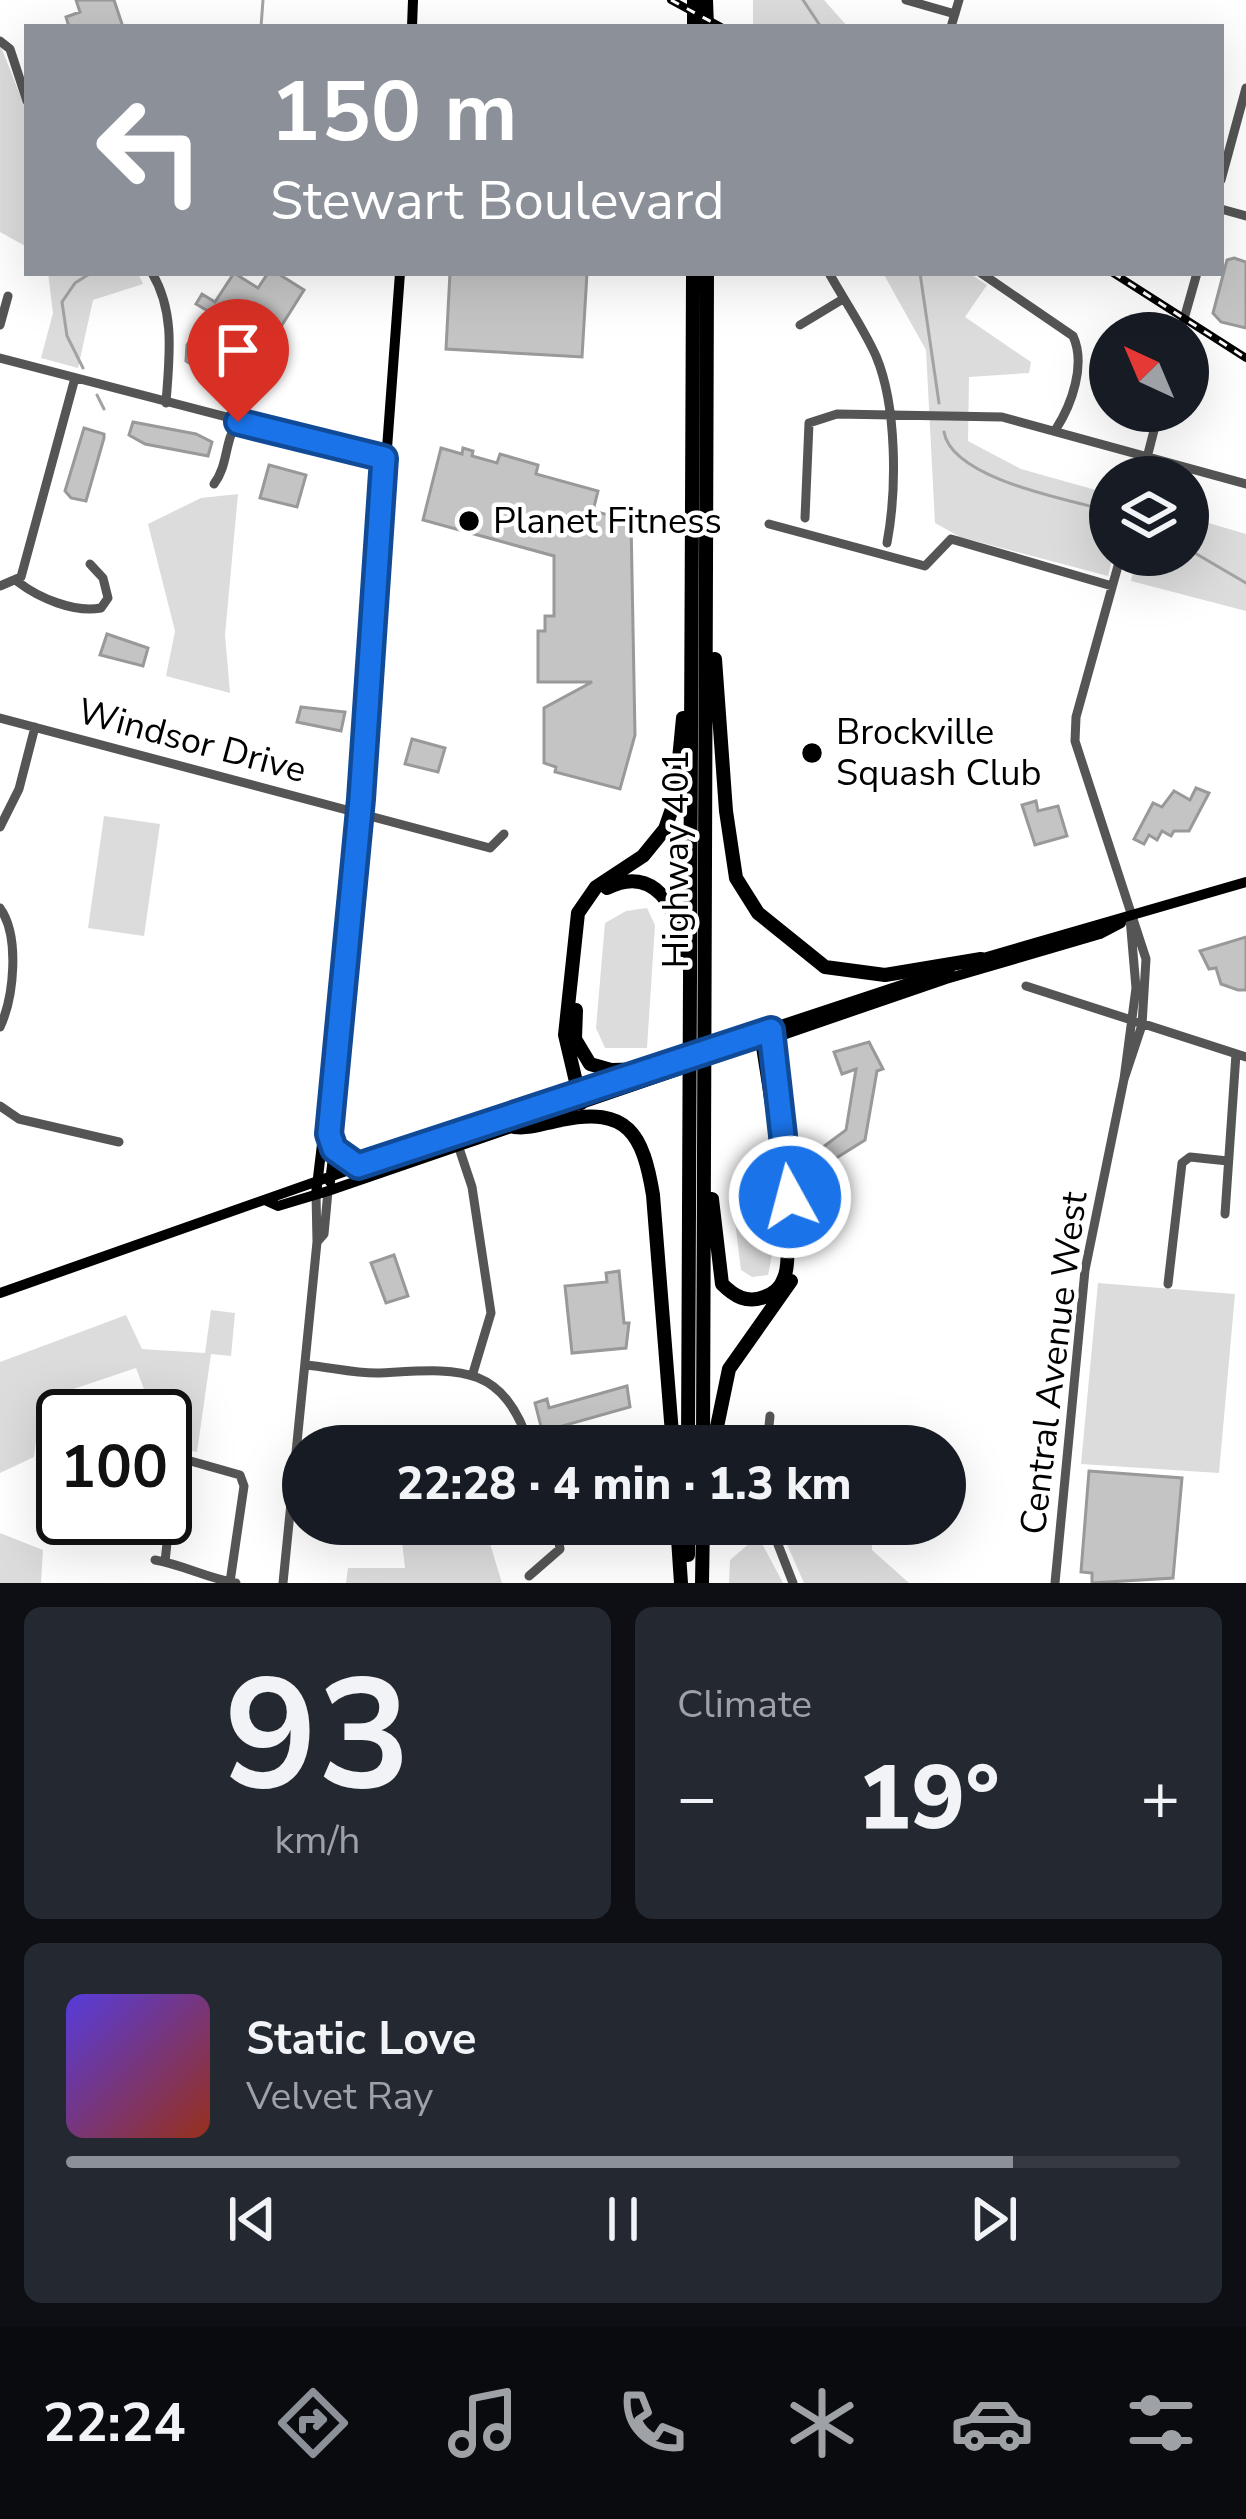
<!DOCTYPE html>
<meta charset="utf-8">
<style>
body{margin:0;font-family:"Nunito Sans",sans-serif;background:#242831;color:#f1f3f6;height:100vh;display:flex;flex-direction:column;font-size:45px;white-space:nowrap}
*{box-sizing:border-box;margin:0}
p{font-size:39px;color:#9ea1a6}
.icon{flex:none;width:66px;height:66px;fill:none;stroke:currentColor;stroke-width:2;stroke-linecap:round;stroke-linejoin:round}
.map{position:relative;height:1583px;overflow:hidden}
.details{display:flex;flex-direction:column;gap:24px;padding:24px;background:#0d0f14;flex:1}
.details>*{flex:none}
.guide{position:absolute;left:24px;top:24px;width:1200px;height:252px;border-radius:0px;box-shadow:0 12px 48px #0002;background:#8c9099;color:#fff;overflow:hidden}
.needle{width:78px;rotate:316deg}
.tools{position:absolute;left:1089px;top:312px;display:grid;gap:24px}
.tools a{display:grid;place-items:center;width:120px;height:120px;border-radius:50%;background:#171b24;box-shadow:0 12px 48px #0002;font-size:60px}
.speed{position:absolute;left:36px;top:1389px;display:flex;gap:24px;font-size:60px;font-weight:700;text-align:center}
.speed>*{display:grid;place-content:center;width:156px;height:156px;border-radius:50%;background:#171b24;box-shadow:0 12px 48px #0002;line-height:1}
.speed .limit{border:6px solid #111;border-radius:18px;background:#fff;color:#111}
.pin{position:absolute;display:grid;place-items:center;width:102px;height:102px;color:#fff;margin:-123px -51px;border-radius:50% 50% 50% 0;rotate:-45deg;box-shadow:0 0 12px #0007}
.pin .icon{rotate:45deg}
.me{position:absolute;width:132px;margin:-66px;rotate:353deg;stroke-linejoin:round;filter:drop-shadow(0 0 9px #0008)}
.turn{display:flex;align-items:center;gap:42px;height:252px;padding:0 48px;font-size:54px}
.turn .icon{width:156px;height:156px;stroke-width:2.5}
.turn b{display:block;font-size:84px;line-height:102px}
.big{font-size:90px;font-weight:800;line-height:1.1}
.details .tile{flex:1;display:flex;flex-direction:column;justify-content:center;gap:18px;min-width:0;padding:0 42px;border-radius:18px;background:#242831}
.details .dial{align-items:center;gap:0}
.dial b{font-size:156px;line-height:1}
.song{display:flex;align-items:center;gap:36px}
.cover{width:144px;height:144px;border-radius:18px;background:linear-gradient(135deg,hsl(250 70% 55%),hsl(10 70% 35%))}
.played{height:12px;border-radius:6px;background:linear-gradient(90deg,#8c9099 85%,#363941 85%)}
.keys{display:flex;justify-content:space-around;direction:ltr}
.heat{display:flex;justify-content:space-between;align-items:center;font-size:66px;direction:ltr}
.details .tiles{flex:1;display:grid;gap:24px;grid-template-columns:1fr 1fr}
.tile:last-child{grid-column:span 2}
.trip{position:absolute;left:282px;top:1425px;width:684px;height:120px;border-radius:60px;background:#171b24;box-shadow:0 12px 48px #0002;font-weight:800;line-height:120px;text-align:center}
.tab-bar{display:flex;height:192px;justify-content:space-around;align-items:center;background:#090b0e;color:#9ea1a6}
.tab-bar .icon{width:84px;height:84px}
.tab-bar .selected{color:#8c9099}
.tab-bar b{font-size:54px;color:#f1f3f6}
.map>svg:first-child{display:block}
</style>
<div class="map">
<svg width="1246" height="1583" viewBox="0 0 1246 1583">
<rect width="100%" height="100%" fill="#fff"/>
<path fill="#dcdcdc" d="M753,0h71l24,27h-95z
M0,44l27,69v134l-27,-15z
M48,273h90l5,11 -50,16 -15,68 -37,-10 12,-45z
M883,273h86l18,12 -22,32 66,45 -2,11 -60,4 -1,64 53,28 89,25 3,61 -5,21 -148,-39 -25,-14 -9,-173z
M238,494l-13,141 5,58 -64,-17 9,-45 -27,-107 53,-26z
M1188,517l58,17v77l-115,-30 6,-26h51z
M104,816l56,8 -16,112 -56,-8z
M647,908l8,17 -8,123h-42l-9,-20 9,-105 21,-12z
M758,1186l10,5 4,64 -4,20 -16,2 -11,-7 -8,-65z
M1098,1283l137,11 -16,179 -138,-9z
M211,1310l24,3 -4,43 -20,-2 -14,98 -32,-6v-30h-11l-18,-48 -95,32 -7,57 -34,16v-111l126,-47 16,34 63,4z
M400,1524h84l18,59h-156l2,-15h57z
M778,1524h94v26l37,33h-105z
M0,1533l43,17 -2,33h-41z
M758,1536l25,47h-54l1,-23z"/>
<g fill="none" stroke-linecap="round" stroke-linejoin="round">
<path stroke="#a3a3a3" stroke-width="3" d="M803,0l18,27
M261,27l2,-27
M920,273l19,130
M83,368l-16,-32 -5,-34 13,-19 16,-10
M97,395l7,14
M944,432c8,47 125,68 166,79
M1188,549l58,34"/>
</g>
<path fill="#c4c4c4" stroke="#999" stroke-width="3" d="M76,0h38l9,27h-54l-3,-10 14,-5z
M1234,258l12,4v66l-25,-6 -8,-9 14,-53z
M234,273l24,15 10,-15h9l27,17 -66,105 -52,-34 1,-16 21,-34 -12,-7 6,-10 13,8z
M450,273h137l-5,84 -136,-8z
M133,422l63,12 16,8 -4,14 -63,-12 -16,-9z
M84,428l20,6v4l-18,63 -15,-3 -6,-7z
M441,448l21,6 1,-6 10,3 -1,5 25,7 3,-9 38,11 -2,9 62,17 -5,20 38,10 4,214 -15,54 -65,-17 1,-5 -12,-4v-55l48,-26h-54v-51h7v-15h9v-60l-131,-36z
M269,465l37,10 -9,32 -37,-9z
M107,634l41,14 -5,18 -43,-11z
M301,707l44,5 -4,19 -44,-9z
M412,739l33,9 -7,24 -33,-8z
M1196,788l13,5 -20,38h-15l-3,5 -9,-5 -5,9 -8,-5 -5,9 -10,-5 19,-36 9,4 12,-16 16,9z
M1036,801l2,10 20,-5 9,30 -32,9 -13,-40z
M1246,937v53h-8l-17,-6 -5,-16 -7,1 -9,-18z
M869,1042l14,27 -6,2 -12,69 -32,20 -10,-13 23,-17 10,-61 -14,5 -8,-22z
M394,1255l14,41 -22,7 -15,-40z
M619,1271l5,52h5l-3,25 -54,5 -7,-67 42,-4 -1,-9z
M627,1386l3,21 -75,21 1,7 -12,3 -9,-35 12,-4 2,9z
M1089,1471l93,7 -9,100 -81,5v-10l-11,-1z"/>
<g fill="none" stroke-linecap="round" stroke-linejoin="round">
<path stroke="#555" stroke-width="9" d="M906,0l49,14
M951,27l8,-27
M0,41l10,8 17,52
M1221,180l25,-92
M1221,209l25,7
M152,273c24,40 17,86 14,130
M829,273c15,27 34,54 47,83 21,50 21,134 11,187
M981,273l92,63c13,28 -1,68 -17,93
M0,325l8,-29
M800,325l43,-26
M1180,333l17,-60
M0,358l384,100
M1142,477l17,-66
M214,484c15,-20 10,-44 24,-62
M805,518l4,-95 28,-9 165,3 244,67
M769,524l156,42 26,-27 161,47
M1121,555l-45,162 -1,24 71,218 -4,66 -18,54
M18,582c21,16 56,31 83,26l7,-10 -5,-20 -13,-14
M0,586l21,-9 54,-199
M0,718l490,130 14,-14
M0,827l19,-38 16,-62
M0,908c20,28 14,89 0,119
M1026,986l220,71
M0,1106l19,13 100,23
M454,1133l18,54 19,126 -18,60
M1225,1214l11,-160
M317,1242l7,-8 4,-43
M1168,1284l14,-121 8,-6 38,4
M305,1365c25,2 51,9 75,8 77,-4 122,-12 150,73
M767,1446l3,-30
M770,1524l23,59
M155,1560c29,5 51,18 81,23
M165,1562l10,-95 12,-7 53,15 4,11 -14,96
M529,1576l31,-27 -4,-25
M283,1583l34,-341 -1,-48
M1055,1583l30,-313 39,-191 12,-91 -6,-70"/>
<path stroke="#000" stroke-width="10" d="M412,27l1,-27
M973,961l273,-79
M329,1134l5,15 -4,33
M316,1194l6,-50 7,-10 32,-335 39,-526
M267,1201l11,5 50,-15 618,-212 154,-45 21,-11
M0,1293l454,-160 496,-164"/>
<path stroke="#000" stroke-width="14" d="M706,0l1,27
M694,27v-27
M715,659l11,152 10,67 22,35 67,54 60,8 96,-16
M607,888c47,-24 72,20 75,62
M576,1010l-1,29 15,25 21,6 40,-1
M771,1030l7,57
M581,1103l-16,-68 13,-122 18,-26 47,-31 22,-27 10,-29 8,-82
M514,1127c17,2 30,-4 47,-7 67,-14 82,14 92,75l20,251
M712,1199l10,85c12,12 25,20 42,13 9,-3 17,-10 20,-19 14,-31 -17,-201 -23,-245
M688,1446l5,-1173
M703,1446l4,-1173
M713,1446l16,-77 62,-88
M677,1524l4,59
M688,1555v-31
M702,1583l1,-59"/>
<defs>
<path id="rail" d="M671,0l50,27
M1113,273l133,85"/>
</defs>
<use href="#rail" stroke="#000" stroke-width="8"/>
<use href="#rail" stroke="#fff" stroke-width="3" stroke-dasharray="9" stroke-linecap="butt"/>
</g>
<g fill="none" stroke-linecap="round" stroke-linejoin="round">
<defs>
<path id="route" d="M238,422l146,36 -23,341 -32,335 5,15 24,17 413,-136 19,167"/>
</defs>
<use href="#route" stroke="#114b97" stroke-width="30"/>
<use href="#route" stroke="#1a73e8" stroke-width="21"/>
</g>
<g fill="#000" stroke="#fff" stroke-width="4.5">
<circle cx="469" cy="521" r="12"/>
<circle cx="812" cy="753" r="12"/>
</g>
<g text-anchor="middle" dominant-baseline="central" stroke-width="9" stroke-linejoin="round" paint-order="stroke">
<g font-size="36" fill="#000" stroke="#fff" text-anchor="start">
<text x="493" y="521">Planet Fitness</text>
<text x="836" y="732">Brockville<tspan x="836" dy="41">Squash Club</tspan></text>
</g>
<g font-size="36" fill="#000" stroke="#fff">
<text transform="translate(192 741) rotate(15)">Windsor Drive</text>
<text transform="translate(676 859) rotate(-90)">Highway 401</text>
<text transform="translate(1054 1363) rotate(-83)">Central Avenue West</text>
</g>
</g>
</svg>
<div class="tools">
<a><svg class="needle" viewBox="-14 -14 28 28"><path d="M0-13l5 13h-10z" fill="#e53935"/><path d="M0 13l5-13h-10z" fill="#9ea1a6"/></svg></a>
<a><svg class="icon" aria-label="layers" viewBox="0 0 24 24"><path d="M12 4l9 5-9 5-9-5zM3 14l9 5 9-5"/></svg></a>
</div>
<div class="speed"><div class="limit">100</div></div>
<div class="pin" style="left:238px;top:422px;background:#d93025"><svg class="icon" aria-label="arrive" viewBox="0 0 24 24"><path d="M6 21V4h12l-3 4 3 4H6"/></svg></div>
<svg class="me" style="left:790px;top:1197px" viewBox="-20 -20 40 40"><circle r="17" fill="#1a73e8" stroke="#fff" stroke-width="3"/><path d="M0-11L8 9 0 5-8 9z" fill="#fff"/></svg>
<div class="trip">22:28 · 4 min · 1.3 km</div>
<div class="guide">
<div class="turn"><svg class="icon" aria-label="left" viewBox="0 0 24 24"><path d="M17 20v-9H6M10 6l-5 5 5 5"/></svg><div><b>150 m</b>Stewart Boulevard</div></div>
</div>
</div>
<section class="details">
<div class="tiles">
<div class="tile dial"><b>93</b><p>km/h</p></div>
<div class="tile"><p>Climate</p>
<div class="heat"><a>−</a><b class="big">19°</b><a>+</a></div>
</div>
<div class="tile">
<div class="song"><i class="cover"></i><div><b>Static Love</b><p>Velvet Ray</p></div></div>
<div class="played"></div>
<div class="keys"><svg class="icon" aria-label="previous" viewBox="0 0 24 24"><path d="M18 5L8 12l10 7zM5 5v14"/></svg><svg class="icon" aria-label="pause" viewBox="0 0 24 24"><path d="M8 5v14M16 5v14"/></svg><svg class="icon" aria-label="next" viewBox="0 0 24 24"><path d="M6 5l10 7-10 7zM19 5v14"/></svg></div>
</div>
</div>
</section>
<nav class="tab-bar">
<b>22:24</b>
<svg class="icon selected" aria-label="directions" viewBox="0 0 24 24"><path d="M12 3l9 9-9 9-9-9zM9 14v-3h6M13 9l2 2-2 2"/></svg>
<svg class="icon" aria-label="music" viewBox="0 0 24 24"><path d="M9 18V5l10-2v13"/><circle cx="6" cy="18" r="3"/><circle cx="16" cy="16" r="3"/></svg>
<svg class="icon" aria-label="phone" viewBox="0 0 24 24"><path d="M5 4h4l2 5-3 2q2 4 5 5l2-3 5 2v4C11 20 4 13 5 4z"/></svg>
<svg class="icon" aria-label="climate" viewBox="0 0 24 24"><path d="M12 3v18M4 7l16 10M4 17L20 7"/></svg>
<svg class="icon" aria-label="car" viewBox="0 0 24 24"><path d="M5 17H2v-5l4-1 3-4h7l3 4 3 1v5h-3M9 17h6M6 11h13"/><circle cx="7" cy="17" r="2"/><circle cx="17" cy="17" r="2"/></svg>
<svg class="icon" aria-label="filters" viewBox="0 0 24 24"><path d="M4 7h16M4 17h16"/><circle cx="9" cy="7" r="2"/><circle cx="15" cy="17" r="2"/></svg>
</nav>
